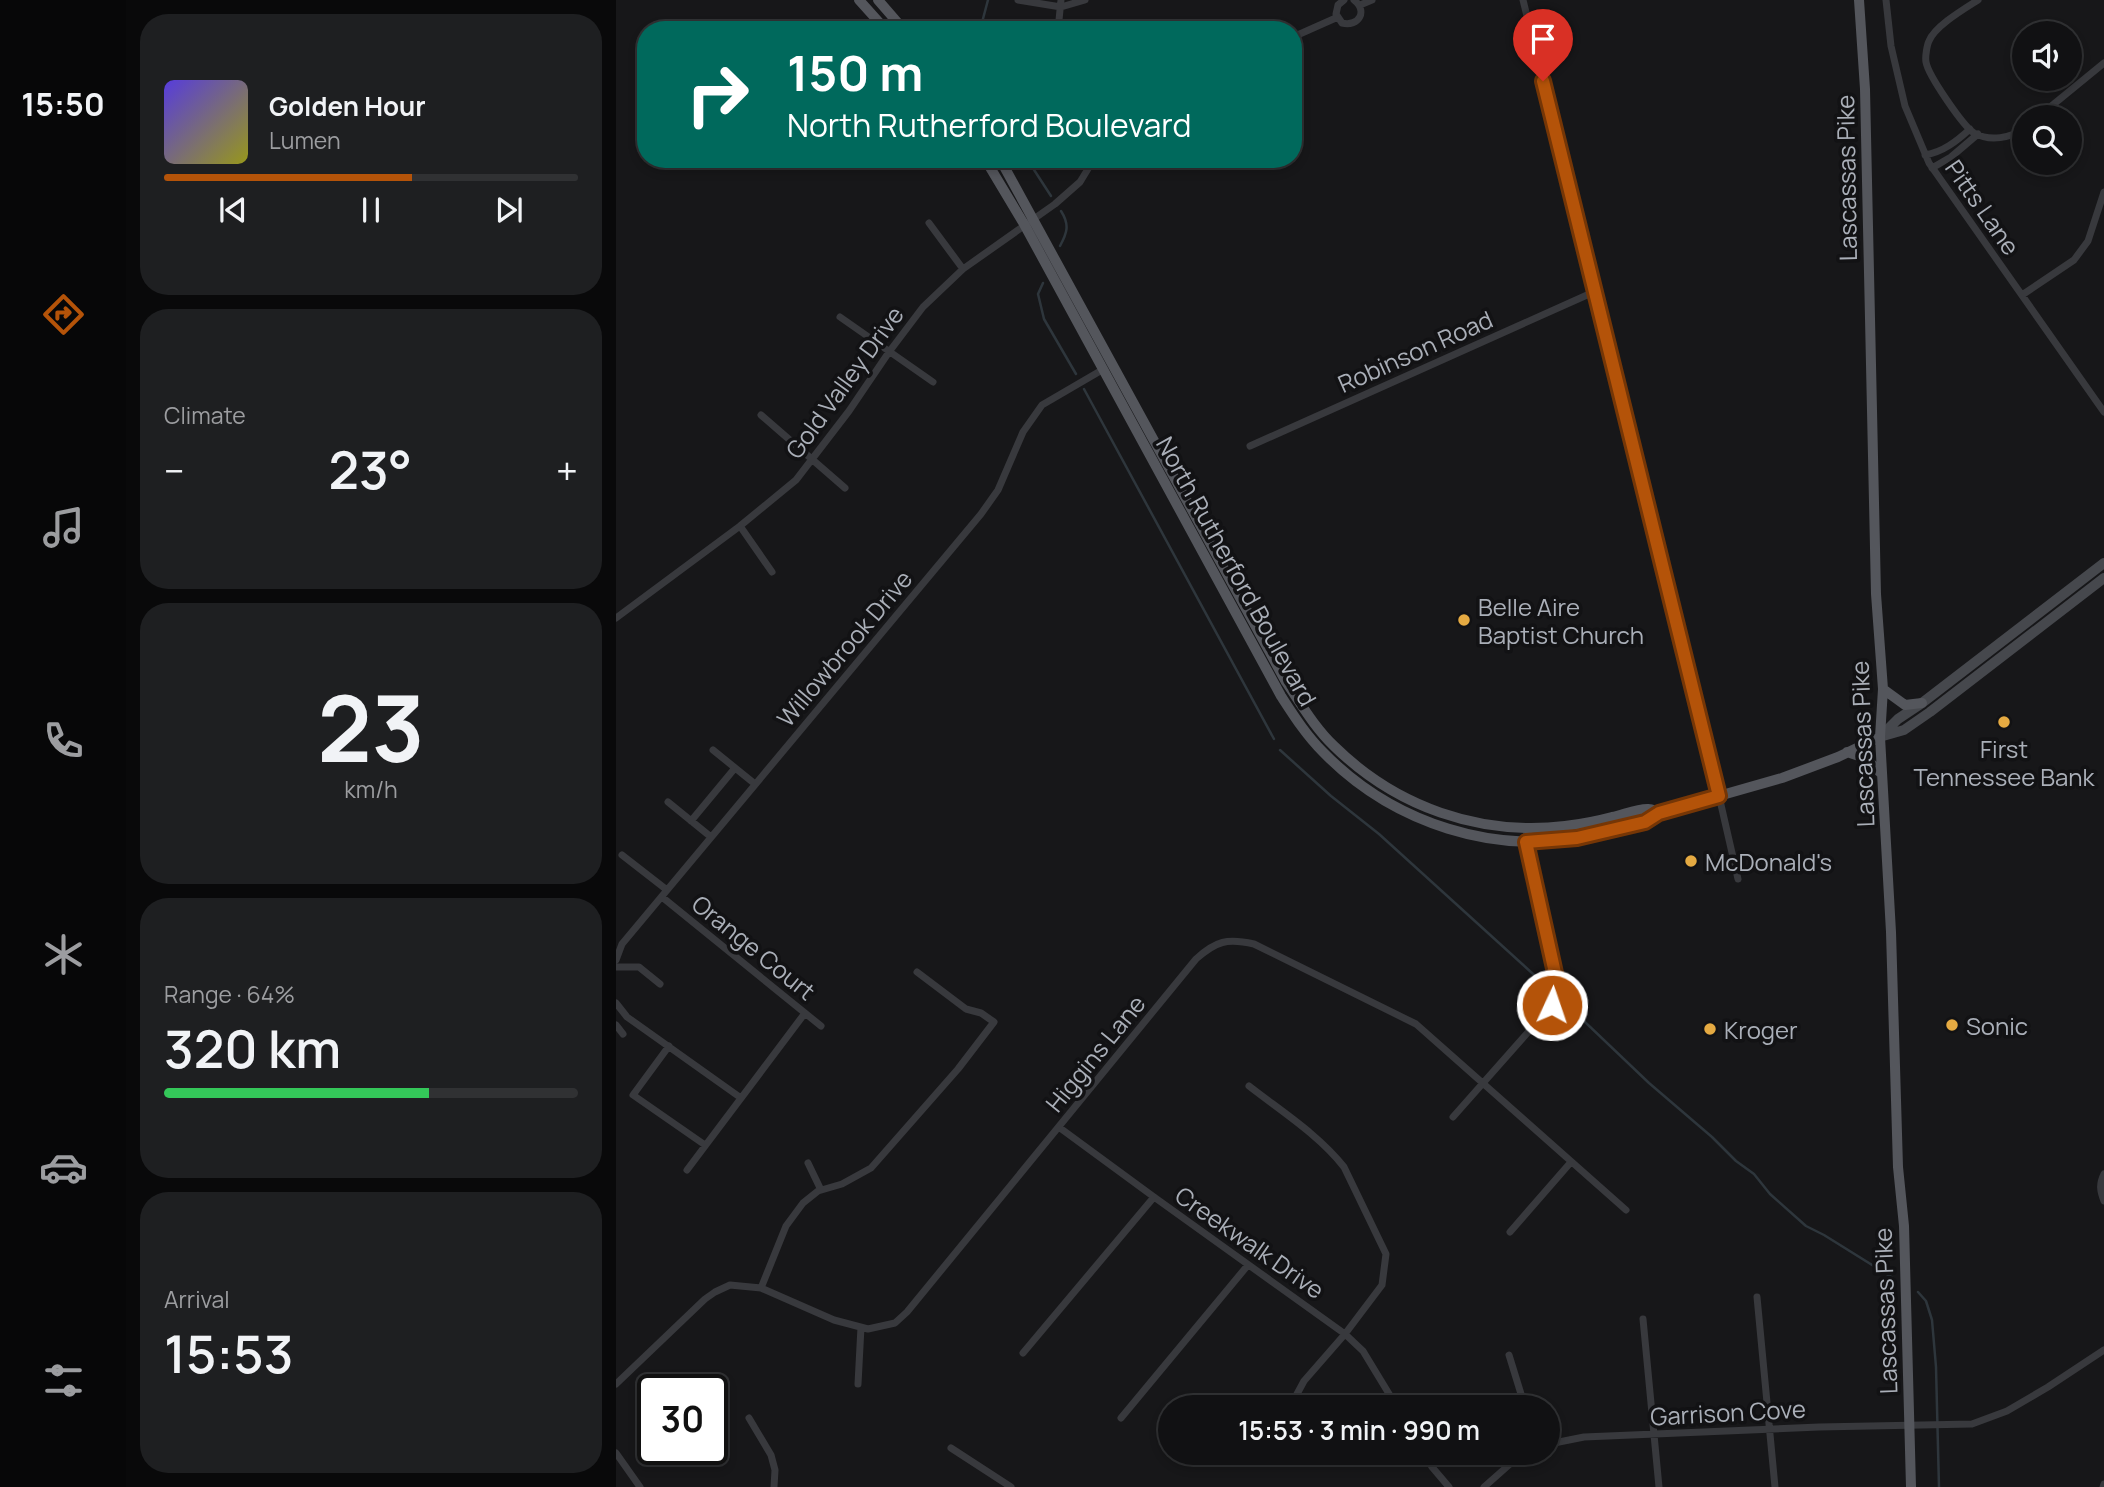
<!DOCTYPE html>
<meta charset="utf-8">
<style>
body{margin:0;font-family:Manrope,sans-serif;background:#1e1f21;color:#f1f3f6;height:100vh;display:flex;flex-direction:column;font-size:26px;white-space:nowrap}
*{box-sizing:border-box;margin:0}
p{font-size:23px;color:#9c9da0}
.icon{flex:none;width:38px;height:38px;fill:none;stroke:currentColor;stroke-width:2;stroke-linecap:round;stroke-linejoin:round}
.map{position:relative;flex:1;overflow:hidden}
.details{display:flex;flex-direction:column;gap:14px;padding:14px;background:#09090a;width:490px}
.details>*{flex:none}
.guide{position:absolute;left:21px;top:21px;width:665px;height:147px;border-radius:28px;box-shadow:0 4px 10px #0003,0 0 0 2px #303133;background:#00695c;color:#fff;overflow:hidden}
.fabs{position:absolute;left:1396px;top:21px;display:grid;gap:14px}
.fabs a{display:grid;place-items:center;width:70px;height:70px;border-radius:50%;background:#111113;box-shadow:0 4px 10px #0003,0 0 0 2px #303133;font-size:35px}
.speed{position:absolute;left:21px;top:1374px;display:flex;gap:14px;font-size:35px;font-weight:700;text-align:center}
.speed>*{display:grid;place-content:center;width:91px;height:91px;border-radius:50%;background:#111113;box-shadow:0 4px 10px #0003,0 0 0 2px #303133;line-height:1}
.speed .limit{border:4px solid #111;border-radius:10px;background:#fff;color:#111}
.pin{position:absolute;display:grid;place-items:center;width:60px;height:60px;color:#fff;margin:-72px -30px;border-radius:50% 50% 50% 0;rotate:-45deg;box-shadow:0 0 7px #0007}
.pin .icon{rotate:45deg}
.me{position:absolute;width:77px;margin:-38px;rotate:3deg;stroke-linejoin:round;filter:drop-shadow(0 0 5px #0008)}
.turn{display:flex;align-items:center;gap:24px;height:147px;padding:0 35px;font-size:32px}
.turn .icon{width:91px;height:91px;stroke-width:2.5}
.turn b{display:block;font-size:49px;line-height:60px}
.big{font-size:52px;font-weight:600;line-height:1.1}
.details .card{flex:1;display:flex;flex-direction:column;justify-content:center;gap:10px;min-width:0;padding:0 24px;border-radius:28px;background:#1e1f21}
.details .dial{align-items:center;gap:0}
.dial b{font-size:91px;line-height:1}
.song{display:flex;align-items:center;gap:21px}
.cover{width:84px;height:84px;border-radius:10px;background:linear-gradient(135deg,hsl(250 70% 55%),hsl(60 70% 35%))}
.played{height:7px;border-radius:4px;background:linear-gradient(90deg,#b45309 60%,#303133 60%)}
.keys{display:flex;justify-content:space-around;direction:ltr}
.heat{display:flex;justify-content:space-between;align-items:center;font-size:38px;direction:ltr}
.charge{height:10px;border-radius:5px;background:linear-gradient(90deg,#34c759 64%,#303133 0)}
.trip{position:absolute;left:542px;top:1395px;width:402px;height:70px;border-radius:35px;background:#111113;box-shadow:0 4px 10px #0003,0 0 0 2px #303133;font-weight:600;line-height:70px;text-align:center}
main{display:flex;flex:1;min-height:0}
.dock{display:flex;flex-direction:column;width:126px;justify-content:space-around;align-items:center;background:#070708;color:#9c9da0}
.dock .icon{width:49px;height:49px}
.dock .on{color:#b45309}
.dock b{font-size:32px;color:#f1f3f6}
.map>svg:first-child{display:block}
</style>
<main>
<nav class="dock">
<b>15:50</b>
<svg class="icon on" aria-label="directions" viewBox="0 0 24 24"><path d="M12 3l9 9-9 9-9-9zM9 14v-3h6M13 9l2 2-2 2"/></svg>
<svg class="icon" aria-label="music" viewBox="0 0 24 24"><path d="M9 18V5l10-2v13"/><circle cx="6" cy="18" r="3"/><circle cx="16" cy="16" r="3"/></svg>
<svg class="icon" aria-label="phone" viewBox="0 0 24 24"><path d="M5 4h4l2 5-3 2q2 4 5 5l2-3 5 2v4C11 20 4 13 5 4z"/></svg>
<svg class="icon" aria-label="climate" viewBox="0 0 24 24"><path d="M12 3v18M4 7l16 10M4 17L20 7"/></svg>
<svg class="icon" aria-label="car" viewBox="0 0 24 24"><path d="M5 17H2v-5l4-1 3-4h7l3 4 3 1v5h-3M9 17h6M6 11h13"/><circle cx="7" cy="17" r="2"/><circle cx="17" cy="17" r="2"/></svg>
<svg class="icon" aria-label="filters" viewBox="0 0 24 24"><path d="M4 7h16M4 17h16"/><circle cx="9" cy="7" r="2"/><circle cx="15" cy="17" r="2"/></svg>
</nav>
<section class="details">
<div class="card">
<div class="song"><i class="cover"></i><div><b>Golden Hour</b><p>Lumen</p></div></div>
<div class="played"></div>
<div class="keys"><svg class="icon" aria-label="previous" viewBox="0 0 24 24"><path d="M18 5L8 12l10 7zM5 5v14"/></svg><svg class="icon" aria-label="pause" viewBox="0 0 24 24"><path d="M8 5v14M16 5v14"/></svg><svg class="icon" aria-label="next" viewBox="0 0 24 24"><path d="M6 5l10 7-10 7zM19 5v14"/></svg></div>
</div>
<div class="card"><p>Climate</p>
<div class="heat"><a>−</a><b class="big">23°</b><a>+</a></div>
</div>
<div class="card dial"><b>23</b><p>km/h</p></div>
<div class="card"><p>Range · 64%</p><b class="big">320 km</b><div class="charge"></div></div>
<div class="card"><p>Arrival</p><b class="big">15:53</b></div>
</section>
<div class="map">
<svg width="1488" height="1487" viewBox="0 0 1488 1487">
<rect width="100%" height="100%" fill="#171719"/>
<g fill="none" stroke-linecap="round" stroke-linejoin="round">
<path stroke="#2e363c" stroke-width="2.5" d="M364,30l8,-30
M411,159l24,37
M444,246c7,-13 10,-21 1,-35
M427,283l-5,11 6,25 32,55
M468,389l190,350
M664,750l51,46 48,38 164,149
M948,1002l85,81 63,54 24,24 18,13 16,20 36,32 18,9 69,43
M1302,1292l8,9 6,19 4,47 3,120"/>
<path stroke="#38393d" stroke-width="7" d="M402,0l43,7 24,-7
M728,0l-6,5 -2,9 6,9c17,4 26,-12 12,-23
M907,0l196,796 19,83
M1270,0l5,46 14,60 24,57 175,249
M1362,0c-14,9 -43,26 -49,41 -2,4 -4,16 -3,21 2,13 37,64 48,71 16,9 37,5 51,-5
M744,5l12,-5
M442,30l3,-30
M677,37l45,-20
M1422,117l66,-54
M1309,155c18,-3 32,-14 45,-26
M1316,168l19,-11 27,-23
M313,223l34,46
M1406,295l52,-35 14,-19 16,-49
M224,317l93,65
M145,415l84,73
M634,446l346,-155
M124,526l32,46
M0,618l124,-92 56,-46 53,-69 40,-59 34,-45 40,-38 92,-65 25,-22 14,-23
M97,750l42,34
M52,802l43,35
M75,821l44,-53
M6,855l45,35
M46,897l159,129
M0,960l6,-16 359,-430 17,-24 25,-58 19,-27 60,-35
M0,967h23l21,17
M0,1003l11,14 114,81
M0,1025l7,9
M53,1046l-36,49 72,50
M633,1086c32,25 70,49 95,81l42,87 -4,31 -37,49 -41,47 -14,26
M837,1117l99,-112 5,-23 -31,-140 1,-15
M444,1128l94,69 191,137 18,17 34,56
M192,1163l13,27
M71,1170l118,-157
M1488,1174c-5,10 -4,17 0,27
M894,1232l61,-70
M145,1288l25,-62 17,-23 15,-12 24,-7 29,-16 87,-99 36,-47 -13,-9 -15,-4 -49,-37
M1141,1297l18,190
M1027,1319l16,168
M407,1353l131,-156
M893,1355l16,52
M0,1384l89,-85 10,-7 15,-7 31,3 73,32 34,9 27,-6 12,-11 289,-353c20,-18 31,-21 58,-15l162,80 210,186
M242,1384l3,-57
M133,1418l22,37 4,15 -1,17
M505,1418l127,-153
M933,1444l35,-7 235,-10 153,-3 35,-13 41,-24 56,-37
M335,1448l60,39
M807,1452l9,15 17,20
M0,1453l24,34
M868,1487l26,-23 20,-12
M1487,1487l1,-3"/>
<path stroke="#46484d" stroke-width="10" d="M1267,736l21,-6 26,-18 174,-134
M1264,737l18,-18 24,-16 182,-140"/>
<path stroke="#54565c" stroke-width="10" d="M243,0l27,30
M262,0l26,30
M1243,0l6,89 11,505 7,95 -3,48 11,195 7,235 6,59 7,261
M369,159l39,65 257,472c13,20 25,39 42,56 69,71 174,106 270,82 23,-5 46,-8 66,-21l123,-35 56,-21 42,-20
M384,159l286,523c15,22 29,46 48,64 62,61 145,90 231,80 16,-2 32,-5 47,-9 11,-2 26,-9 37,-8 3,0 6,2 10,4
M1267,689l22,16 17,-2
M1231,752l18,6 17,16"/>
</g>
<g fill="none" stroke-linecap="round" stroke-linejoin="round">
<defs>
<path id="route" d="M927,81l176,715 -60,17 -14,9 -68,16 -51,4 31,140 -5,23"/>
</defs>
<use href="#route" stroke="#753606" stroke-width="18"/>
<use href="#route" stroke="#b45309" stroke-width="12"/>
</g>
<g fill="#e5aa42" stroke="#121214" stroke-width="2.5">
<circle cx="848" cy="620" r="7"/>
<circle cx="1388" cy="722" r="7"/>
<circle cx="1075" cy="861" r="7"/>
<circle cx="1336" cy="1025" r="7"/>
<circle cx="1094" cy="1029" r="7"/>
</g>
<g text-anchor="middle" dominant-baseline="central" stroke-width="7" stroke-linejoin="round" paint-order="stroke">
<g font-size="24" fill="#aaafb8" stroke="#121214">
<text transform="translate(1230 178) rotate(-91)">Lascassas Pike</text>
<text transform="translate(1367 207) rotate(55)">Pitts Lane</text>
<text transform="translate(799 351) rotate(-24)">Robinson Road</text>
<text transform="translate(228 382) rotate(-54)">Gold Valley Drive</text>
<text transform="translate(621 571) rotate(61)">North Rutherford Boulevard</text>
<text transform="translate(228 648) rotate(-50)">Willowbrook Drive</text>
<text transform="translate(1246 744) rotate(-92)">Lascassas Pike</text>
<text transform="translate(138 947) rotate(39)">Orange Court</text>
<text transform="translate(479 1053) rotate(-51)">Higgins Lane</text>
<text transform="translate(634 1242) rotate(35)">Creekwalk Drive</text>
<text transform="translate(1269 1311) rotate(-92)">Lascassas Pike</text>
<text transform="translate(1112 1412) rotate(-3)">Garrison Cove</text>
</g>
<g font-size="24" fill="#aaafb8" stroke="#121214" text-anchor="start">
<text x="862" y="606">Belle Aire<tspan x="862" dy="28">Baptist Church</tspan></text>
<text x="1388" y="748" text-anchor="middle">First<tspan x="1388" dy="28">Tennessee Bank</tspan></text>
<text x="1089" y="861">McDonald's</text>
<text x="1350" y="1025">Sonic</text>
<text x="1108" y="1029">Kroger</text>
</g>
</g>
</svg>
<div class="fabs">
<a><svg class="icon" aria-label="sound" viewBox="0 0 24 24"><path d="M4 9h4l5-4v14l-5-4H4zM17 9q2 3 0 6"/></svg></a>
<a><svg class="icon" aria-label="search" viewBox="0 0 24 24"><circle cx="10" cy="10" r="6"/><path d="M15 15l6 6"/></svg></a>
</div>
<div class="speed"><div class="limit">30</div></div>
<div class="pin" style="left:927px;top:81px;background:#d93025"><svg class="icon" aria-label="arrive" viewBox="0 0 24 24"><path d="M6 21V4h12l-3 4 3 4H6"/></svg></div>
<svg class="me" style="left:936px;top:1005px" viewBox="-20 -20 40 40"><circle r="17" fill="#b45309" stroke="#fff" stroke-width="3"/><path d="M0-11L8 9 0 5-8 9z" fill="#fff"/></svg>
<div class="trip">15:53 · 3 min · 990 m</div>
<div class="guide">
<div class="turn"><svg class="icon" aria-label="right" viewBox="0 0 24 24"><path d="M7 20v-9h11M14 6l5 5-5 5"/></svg><div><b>150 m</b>North Rutherford Boulevard</div></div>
</div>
</div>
</main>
